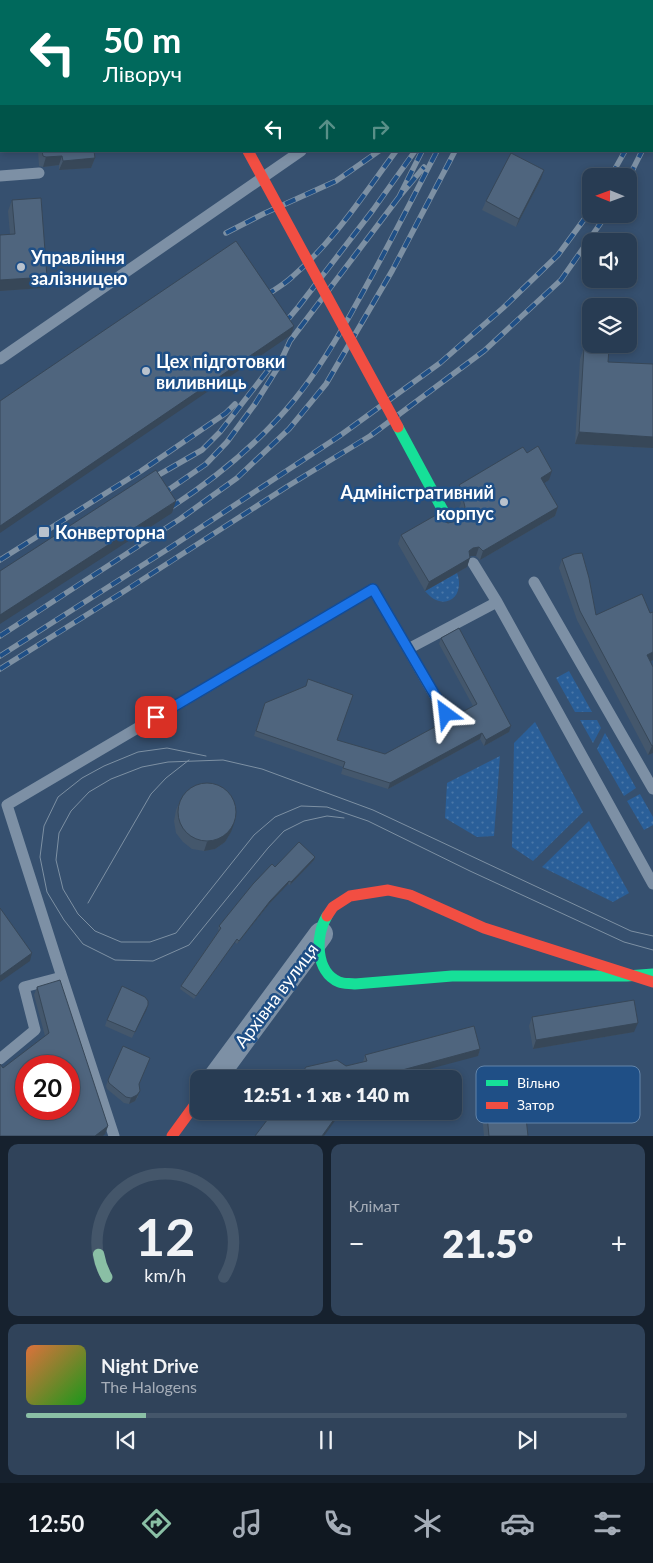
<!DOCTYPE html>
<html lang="uk">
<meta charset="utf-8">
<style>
body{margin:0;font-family:Lato,sans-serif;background:#30435a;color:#f1f3f6;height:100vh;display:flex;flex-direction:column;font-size:19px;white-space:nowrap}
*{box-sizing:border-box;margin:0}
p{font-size:16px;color:#a5adb8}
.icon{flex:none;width:28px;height:28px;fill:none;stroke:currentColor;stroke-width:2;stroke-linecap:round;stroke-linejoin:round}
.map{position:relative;height:1136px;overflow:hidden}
.panel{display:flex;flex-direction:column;gap:8px;padding:8px;background:#16212e;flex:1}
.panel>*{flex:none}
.guide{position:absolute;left:0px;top:0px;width:654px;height:152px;box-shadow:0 2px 8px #0003,0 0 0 1px #44566a;background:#00695c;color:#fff;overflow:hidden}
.needle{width:32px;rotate:271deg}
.controls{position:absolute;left:582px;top:168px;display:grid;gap:10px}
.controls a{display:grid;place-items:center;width:55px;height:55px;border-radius:10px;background:#283c53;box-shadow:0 2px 8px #0003,0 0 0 1px #44566a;font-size:25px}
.speed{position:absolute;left:15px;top:1055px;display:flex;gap:10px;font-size:25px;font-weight:700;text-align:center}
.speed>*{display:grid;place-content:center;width:65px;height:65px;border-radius:50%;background:#283c53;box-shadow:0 2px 8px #0003,0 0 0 1px #44566a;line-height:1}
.speed .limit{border:8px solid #d22;background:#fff;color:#111}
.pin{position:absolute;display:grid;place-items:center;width:42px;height:42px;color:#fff;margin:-21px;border-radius:10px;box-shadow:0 2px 8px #0006}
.me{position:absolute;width:55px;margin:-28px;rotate:330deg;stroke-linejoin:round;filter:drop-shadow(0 0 4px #0008)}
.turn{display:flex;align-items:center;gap:18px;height:105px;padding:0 20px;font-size:22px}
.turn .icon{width:65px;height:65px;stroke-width:2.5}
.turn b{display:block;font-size:35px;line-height:42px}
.lanes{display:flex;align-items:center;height:48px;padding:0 20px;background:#0003;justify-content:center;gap:25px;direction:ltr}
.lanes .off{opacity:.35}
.big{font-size:38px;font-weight:800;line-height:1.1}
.panel .tile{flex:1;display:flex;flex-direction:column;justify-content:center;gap:8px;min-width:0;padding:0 18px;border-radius:10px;background:#30435a}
.panel .dial{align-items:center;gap:0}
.dial svg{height:130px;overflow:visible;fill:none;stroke:#44566a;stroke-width:7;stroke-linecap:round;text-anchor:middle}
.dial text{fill:#f1f3f6;stroke:none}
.song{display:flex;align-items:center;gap:15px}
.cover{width:60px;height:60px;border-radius:8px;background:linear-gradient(135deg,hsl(20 70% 55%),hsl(120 70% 35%))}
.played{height:5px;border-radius:2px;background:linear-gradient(90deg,#8abfa5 20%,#44566a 20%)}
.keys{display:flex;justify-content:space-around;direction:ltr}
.heat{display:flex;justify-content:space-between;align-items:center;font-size:28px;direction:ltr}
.panel .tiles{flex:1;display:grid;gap:8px;grid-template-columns:1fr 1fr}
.tile:last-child{grid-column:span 2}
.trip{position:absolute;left:190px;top:1070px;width:272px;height:50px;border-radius:10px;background:#283c53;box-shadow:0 2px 8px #0003,0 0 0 1px #44566a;font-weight:800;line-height:50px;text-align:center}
.tab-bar{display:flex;height:80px;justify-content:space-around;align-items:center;background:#101821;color:#a5adb8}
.tab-bar .icon{width:35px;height:35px}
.tab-bar .active{color:#8abfa5}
.tab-bar b{font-size:22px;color:#f1f3f6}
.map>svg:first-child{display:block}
</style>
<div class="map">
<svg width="653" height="1136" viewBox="0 0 653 1136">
<defs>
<pattern id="grass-dots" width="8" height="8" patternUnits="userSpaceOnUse" patternTransform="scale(1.25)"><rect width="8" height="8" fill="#2a5f99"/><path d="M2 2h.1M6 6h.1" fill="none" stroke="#4a77a8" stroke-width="1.8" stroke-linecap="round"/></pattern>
</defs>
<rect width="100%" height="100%" fill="#36506f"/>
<path fill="url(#grass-dots)" d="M457,573c9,25 -14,40 -32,18z
M569,671l23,41h-17l-19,-34z
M580,720h17l4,8 -8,15z
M535,722l48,90 -50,49 -21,-14 2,-104z
M605,733l31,55 -12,8 -27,-47z
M500,756l-6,80 -17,1 -32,-19 2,-35z
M640,794l13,23v8l-9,5 -17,-29z
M589,821l40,72 -16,9 -71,-35z"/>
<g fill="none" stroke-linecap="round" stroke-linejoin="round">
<path stroke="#7d90a5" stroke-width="11" d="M419,1l1,-1
M0,176l39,-3
M0,359l301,-208
M473,563l24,39 156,282
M534,582l119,207
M408,649l38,66
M0,1059l35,-29 -11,-43 38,-10
M114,1136l-52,-159 -55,-172 366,-216 35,60 89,-47"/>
<path stroke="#7d90a5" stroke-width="24" d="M179,0v1
M214,1079l107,-145"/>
<path stroke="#16e098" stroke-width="11" d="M327,916c-12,19 -12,56 12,66 5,2 11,1 16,2l97,-8h175l26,-2"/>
<path stroke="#f24e42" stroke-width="11" d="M327,916l6,-9 17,-11 38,-6 22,5 74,33 169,54
M172,1136l27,-37"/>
<path stroke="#7d90a3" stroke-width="1" d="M206,756l-39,-8 -29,4 -34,14 -22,12 -24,19 -14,29 -4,31 7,35 17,28 19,24 32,16 38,1 36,-16 79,-97 16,-17 20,-10 23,-5 17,2
M88,903l63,-109 15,-16 23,-18
M653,936l-22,-5 -258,-121 -111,-41 -39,-9 -55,2 -26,5 -31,12 -22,13 -18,19 -12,22 -3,27 7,29 15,25 17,17 26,11h29l26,-9 78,-98 21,-18 26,-11 26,1 41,14 102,50 154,71 29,8"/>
<defs>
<path id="rail" d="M500,1l1,-1
M516,1l1,-1
M534,1l1,-1
M652,98l1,-1
M652,130l1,-1
M422,151l-23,46 25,-30
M611,176l14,-25
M629,177l13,-26
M226,233l37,-19 73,-33 43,-30
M265,296c9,-6 20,-12 28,-20 41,-35 71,-82 103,-125
M282,322l7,-4 10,-12 74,-96 42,-59
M148,481l54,-31 18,-18 52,-67
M161,495l45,-31 21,-22 28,-38 22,-35 13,-28 109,-144
M170,508c46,-30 90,-66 125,-109 25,-31 45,-65 64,-100 27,-48 52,-98 78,-148
M0,560l141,-89 85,-58 9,-9
M0,636l180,-117 57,-41 52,-49 37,-45 66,-113 63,-120
M0,656l171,-109 167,-110 102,-74 63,-55 55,-53 33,-45
M0,669l120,-75 168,-108 82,-50 114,-85 77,-71 46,-66"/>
</defs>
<use href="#rail" stroke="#7d90a3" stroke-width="5.5"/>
<use href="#rail" stroke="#1f4f86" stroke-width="4" stroke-dasharray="11" stroke-linecap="butt"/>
<path stroke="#16e098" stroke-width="11" d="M398,427l48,89"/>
<path stroke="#f24e42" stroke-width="11" d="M248,151l150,276"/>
</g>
<path fill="#44576c" d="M640,0h13v7l-1,-6h-10z
M38,151h56l1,7 -4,10 -32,2v-5l-16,2 -4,-1z
M541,179l-25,48 -34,-17 4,-9z
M12,200l31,88 -43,3v-56l10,-1 -2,-23z
M584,347l24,15 45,2v84l-78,-4 5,-85z
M527,453l22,27 -5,3 14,24 -3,9 -75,44 -4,-4h-6l-3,11 -42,24 -27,-47 3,-9 40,-15 7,3 9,-2 5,-5 -3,-8 2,-5 -6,-9 4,-9z
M562,559l34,56 54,-2 3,-1v48l-3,1 3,92 -5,2 -71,-135 -18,-52z
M441,638l68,94 -25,14 -4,-7 -92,50 -47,-15 2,-7 -89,-31 11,-33 72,37 48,14 88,-48 -34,-62z
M180,801l51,31 -6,10 -10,7 -11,2 -12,-2 -9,-7 -7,-9 -2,-12 2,-11z
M315,857l-1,3 -24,25 -2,-1 -19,20 -32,40 -2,-2 -41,57 -14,-10 1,-3 38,-56 -1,-1 1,-3 56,-59z
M37,987l71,139 -3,8 -102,-66 42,-32 -11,-41z
M148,1005l-16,33 -27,-12 2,-6z
M532,1017l102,15 -101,17 -4,-23z
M480,1049l-2,7 -132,10 17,-4 2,-7z
M150,1058l-11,26 -1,13 -3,4 -6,3 -5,-1 -17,-14 -1,-3 2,-6z
M485,1095l43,41h-44l-3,-31z"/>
<path fill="#374758" d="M0,0h28v1h-27v7h-1z
M62,156l-3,9 -16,2 3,-10z
M95,158l-4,10 -32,2 4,-9z
M544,170l-3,9 -25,48 3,-8z
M47,277l-4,11 -43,3v-11z
M294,326l-3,9 -291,198v-7z
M579,432l74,5v11l-78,-4z
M552,471l-3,9 -11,7 3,-9z
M176,501l-4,12 -172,111v-9z
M558,507l-3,9 -75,44 3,-9z
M479,547l-3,9h-6l-1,-5 4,-3z
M470,558l-3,9 -42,24 4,-9z
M653,652v8l-9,4 3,-9z
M511,726l-2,6 -25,14 2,-6z
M482,733l-2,6 -92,50 2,-6z
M653,745v8l-5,2 4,-9z
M234,824l-3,8 -6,10 -10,7 -11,2 3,-9z
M315,857l-1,3 -24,25 1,-3z
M289,881l-1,3 -19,20 -32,40 2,-3 31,-40z
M32,953l-2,8 -30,21v-6z
M148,1005l-2,6 -14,27 3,-6z
M638,1023l-4,9 -101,17 3,-9z
M480,1049l-2,7 -86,23h-23z
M140,1091l-5,10 -6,3 2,-6z
M340,1111h2l-18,25h-2z
M108,1126l-3,8 -2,2h-8z"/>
<path fill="#4f657e" stroke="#374758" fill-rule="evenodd" d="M30,0h52v1h-52z
M42,151h52l1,7 -32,3 -1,-5 -16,1 -3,-1z
M511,153l33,17 -25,49 -33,-18z
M41,198l6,79 -47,3v-45l15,-1 -3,-34z
M236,241l58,85 -294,200v-125z
M584,347l25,2 -1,13 45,2v73l-74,-5z
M538,446l14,25 -11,7 17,29 -75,44 -4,-4 -6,1 -4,3 1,7 -41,24 -28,-47 35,-20 5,5 7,3 9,-2 6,-6 2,-8 -2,-8 3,-2 -7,-12 64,-38 4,6z
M156,470l20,31 -176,114v-44z
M582,553l7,25 7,37 46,-21 8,19 3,-1v40l-6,3 6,12v78l-1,1 -72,-135 -18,-52 12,-5z
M459,628l52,98 -25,14 -4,-7 -92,50 -47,-15 2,-6 -89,-31 9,-28 41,-17 2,-7 45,16 -16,45 48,14 92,-50 -36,-66z
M178 812a29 29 0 1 1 58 0a29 29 0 1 1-58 0Z
M299,842l16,15 -24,25 -2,-1 -19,20 -31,40 -2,-2 -41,57 -15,-10 40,-58 -2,-2 34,-42 19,-20 3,3z
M0,908l32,45 -32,23z
M60,980l48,146 -13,10h-95v-72l3,4 46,-35 -12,-46zM26,1066h43v43h-43z
M122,986l23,11 3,4v4l-13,27 -28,-12z
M634,1000l4,23 -102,17 -4,-23z
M474,1026l6,23 -111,30h-71l8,-12 31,-7 9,6 21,-5 -2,-6z
M123,1046l27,12 -11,26 1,7 -3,4 -6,3 -5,-1 -17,-14 -1,-3z
M523,1091l5,45h-39l-4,-41z
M274,1111h66l-18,25h-67z"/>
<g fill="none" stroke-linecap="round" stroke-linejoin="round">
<defs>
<path id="route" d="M156,717l217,-128 73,125"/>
</defs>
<use href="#route" stroke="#114b97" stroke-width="12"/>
<use href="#route" stroke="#1a73e8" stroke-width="9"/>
</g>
<g fill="#b9c2cd" stroke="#1f4f86" stroke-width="2">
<circle cx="21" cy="267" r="5"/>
<circle cx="146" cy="371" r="5"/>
<circle cx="504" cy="502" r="5"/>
<rect x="38" y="526" width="12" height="12" rx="2.5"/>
</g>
<g text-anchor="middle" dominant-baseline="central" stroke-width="5" stroke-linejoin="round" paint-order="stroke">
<g font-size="18" font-weight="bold" fill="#fff" stroke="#1f4f86" text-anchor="start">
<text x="31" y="257">Управління<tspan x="31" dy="21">залізницею</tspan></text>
<text x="156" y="361">Цех підготовки<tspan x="156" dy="21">виливниць</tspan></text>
<text x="494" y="492" text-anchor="end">Адміністративний<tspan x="494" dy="21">корпус</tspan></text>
<text x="55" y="532">Конверторна</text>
</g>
<g font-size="18" fill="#fff" stroke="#1f4f86">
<text transform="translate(276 995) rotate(-53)">Архівна вулиця</text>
</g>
</g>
<rect x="476" y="1066" width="164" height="57" rx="8" fill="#1f4f86" stroke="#6284aa" stroke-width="1"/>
<rect x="486" y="1080" width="22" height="6" fill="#16e098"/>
<rect x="486" y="1102" width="22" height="7" fill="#f24e42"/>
<g font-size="14" fill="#fff">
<text x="517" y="1088">Вільно</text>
<text x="517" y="1110">Затор</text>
</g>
</svg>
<div class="controls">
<a><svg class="needle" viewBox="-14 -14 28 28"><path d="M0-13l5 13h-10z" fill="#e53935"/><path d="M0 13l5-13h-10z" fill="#a5adb8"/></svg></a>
<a><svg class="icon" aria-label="sound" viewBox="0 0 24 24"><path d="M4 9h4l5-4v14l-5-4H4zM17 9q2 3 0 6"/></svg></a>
<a><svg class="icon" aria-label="layers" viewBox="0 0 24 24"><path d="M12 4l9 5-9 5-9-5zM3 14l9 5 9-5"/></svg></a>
</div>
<div class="speed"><div class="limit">20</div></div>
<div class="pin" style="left:156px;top:717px;background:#d93025"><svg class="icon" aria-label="arrive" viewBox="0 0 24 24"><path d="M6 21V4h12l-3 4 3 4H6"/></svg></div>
<svg class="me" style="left:446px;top:714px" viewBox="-20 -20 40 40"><path d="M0-17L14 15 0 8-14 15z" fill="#1a73e8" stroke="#fff" stroke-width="4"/></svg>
<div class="trip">12:51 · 1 хв · 140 m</div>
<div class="guide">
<div class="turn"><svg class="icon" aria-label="left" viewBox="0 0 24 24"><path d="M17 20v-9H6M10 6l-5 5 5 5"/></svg><div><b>50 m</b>Ліворуч</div></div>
<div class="lanes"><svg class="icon" aria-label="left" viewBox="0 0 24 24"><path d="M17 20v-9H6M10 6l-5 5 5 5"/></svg><svg class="icon off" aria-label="ahead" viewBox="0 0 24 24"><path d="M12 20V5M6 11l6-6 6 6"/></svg><svg class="icon off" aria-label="right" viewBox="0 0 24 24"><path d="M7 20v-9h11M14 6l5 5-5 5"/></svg></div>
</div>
</div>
<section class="panel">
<div class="tiles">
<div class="tile dial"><svg viewBox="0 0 100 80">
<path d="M14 69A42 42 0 1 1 86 69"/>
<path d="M14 69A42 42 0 0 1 9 55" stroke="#8abfa5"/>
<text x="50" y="56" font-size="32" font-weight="700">12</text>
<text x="50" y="72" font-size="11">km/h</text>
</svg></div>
<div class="tile"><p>Клімат</p>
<div class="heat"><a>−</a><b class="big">21.5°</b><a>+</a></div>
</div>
<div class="tile">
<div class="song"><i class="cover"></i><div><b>Night Drive</b><p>The Halogens</p></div></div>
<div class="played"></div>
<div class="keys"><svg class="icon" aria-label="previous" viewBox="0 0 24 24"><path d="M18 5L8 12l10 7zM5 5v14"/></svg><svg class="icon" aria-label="pause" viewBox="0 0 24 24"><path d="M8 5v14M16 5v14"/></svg><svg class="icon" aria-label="next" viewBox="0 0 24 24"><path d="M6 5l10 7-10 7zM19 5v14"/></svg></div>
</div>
</div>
</section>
<nav class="tab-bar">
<b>12:50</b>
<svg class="icon active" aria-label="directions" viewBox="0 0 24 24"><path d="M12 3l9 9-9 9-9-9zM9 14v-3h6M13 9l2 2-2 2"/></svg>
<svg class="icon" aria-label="music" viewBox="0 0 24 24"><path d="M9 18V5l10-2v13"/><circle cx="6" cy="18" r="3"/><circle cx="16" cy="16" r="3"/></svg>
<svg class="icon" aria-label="phone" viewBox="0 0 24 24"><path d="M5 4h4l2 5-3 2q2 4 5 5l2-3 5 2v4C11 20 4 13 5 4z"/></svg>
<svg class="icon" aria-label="climate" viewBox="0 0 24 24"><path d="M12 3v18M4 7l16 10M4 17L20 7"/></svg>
<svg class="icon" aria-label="car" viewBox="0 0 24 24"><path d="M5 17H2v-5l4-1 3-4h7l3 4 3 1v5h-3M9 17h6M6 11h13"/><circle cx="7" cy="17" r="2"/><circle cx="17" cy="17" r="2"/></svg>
<svg class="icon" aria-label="filters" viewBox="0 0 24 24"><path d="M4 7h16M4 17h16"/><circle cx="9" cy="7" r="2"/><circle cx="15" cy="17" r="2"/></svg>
</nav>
